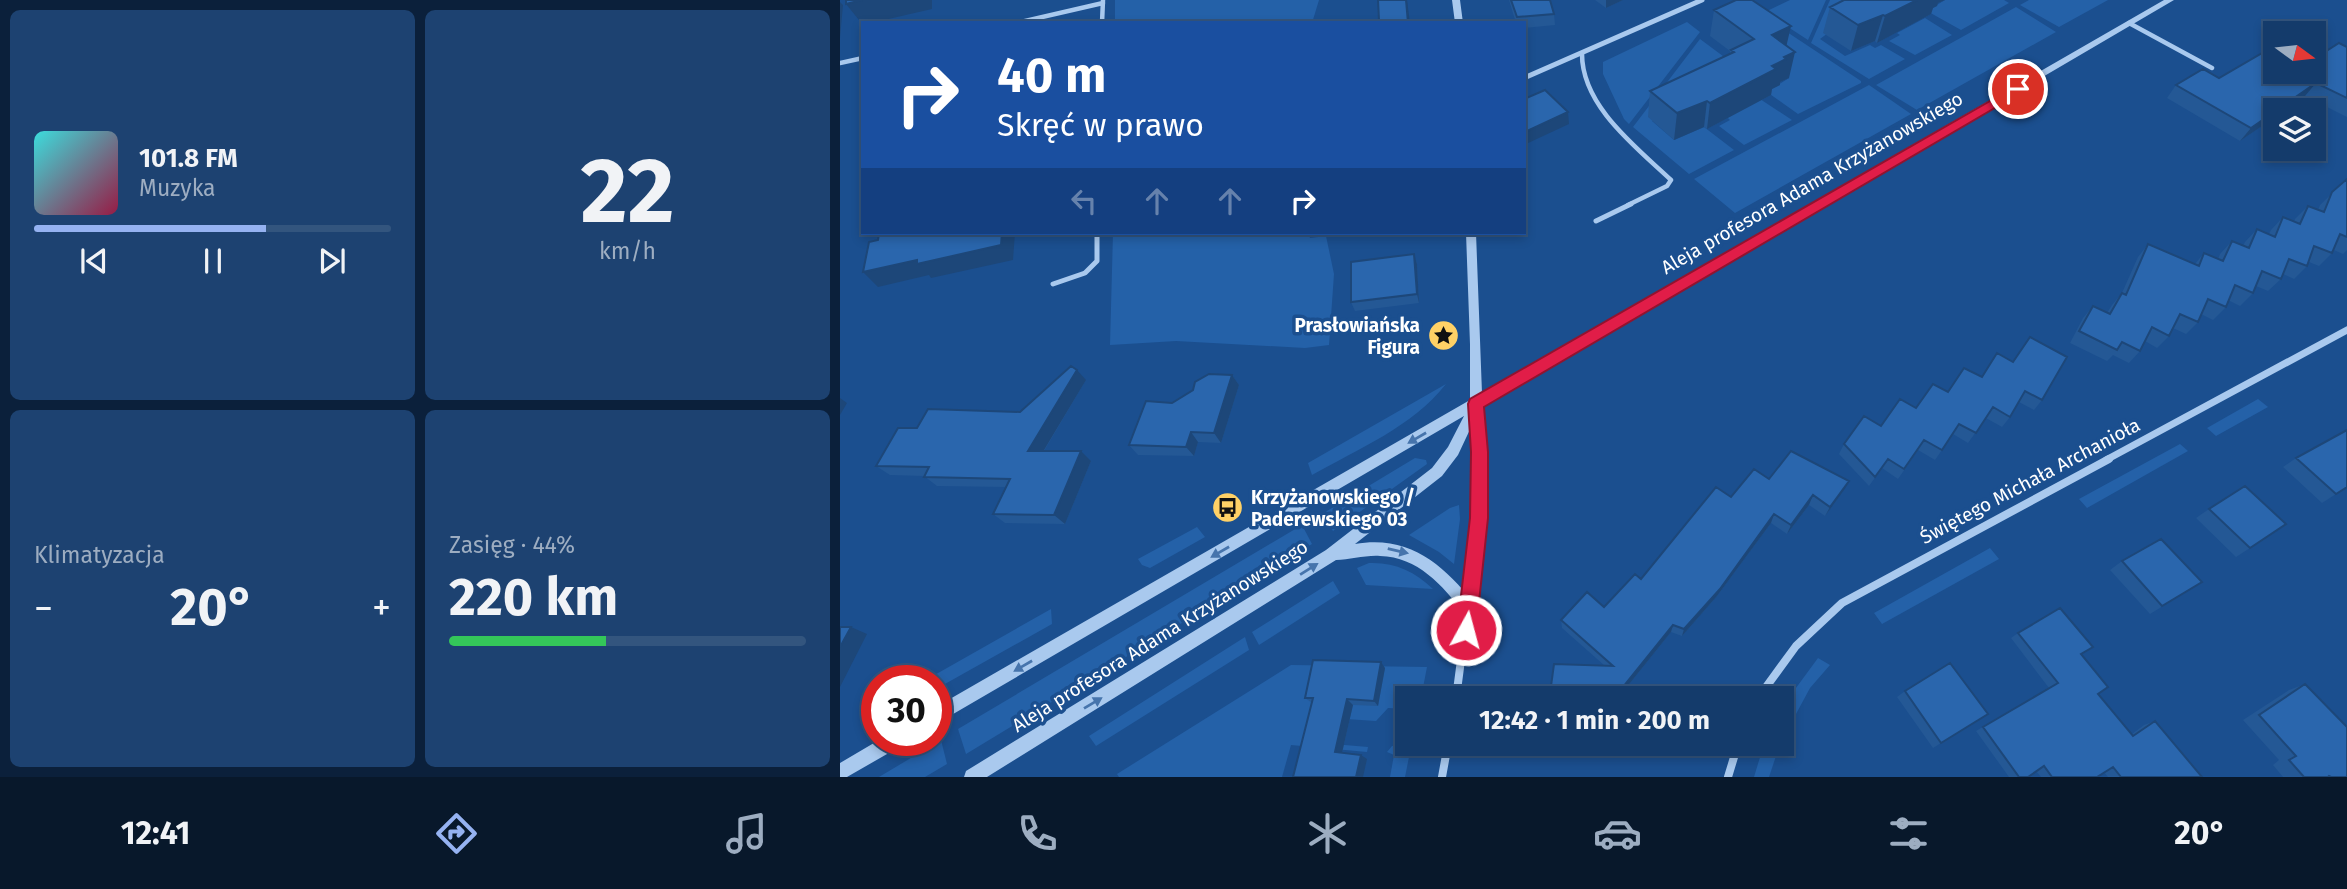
<!DOCTYPE html>
<html lang="pl">
<meta charset="utf-8">
<style>
body{margin:0;font-family:"Fira Sans",sans-serif;background:#1d4271;color:#f1f3f6;height:100vh;display:flex;flex-direction:column;font-size:26px;white-space:nowrap}
*{box-sizing:border-box;margin:0}
p{font-size:23px;color:#9dadc1}
.icon{flex:none;width:38px;height:38px;fill:none;stroke:currentColor;stroke-width:2;stroke-linecap:round;stroke-linejoin:round}
.map{position:relative;flex:1;overflow:hidden}
.panel{display:flex;flex-direction:column;gap:10px;padding:10px;background:#0b203b;width:840px}
.panel>*{flex:none}
.banner{position:absolute;left:21px;top:21px;width:665px;height:214px;border-radius:0px;box-shadow:0 4px 10px #0003,0 0 0 2px #33557e;background:#1a4fa0;color:#fff;overflow:hidden}
.needle{width:46px;rotate:105deg}
.controls{position:absolute;left:1423px;top:21px;display:grid;gap:14px}
.controls a{display:grid;place-items:center;width:63px;height:63px;border-radius:0px;background:#143b6b;box-shadow:0 4px 10px #0003,0 0 0 2px #33557e;font-size:35px}
.speed{position:absolute;left:21px;top:665px;display:flex;gap:14px;font-size:35px;font-weight:700;text-align:center}
.speed>*{display:grid;place-content:center;width:91px;height:91px;border-radius:50%;background:#143b6b;box-shadow:0 4px 10px #0003,0 0 0 2px #33557e;line-height:1}
.speed .limit{border:10px solid #d22;background:#fff;color:#111}
.pin{position:absolute;display:grid;place-items:center;width:60px;height:60px;color:#fff;margin:-30px;border:4px solid #fff;border-radius:50%;box-shadow:0 2px 7px #0007}
.me{position:absolute;width:77px;margin:-38px;rotate:7deg;stroke-linejoin:round;filter:drop-shadow(0 0 5px #0008)}
.turn{display:flex;align-items:center;gap:24px;height:147px;padding:0 21px;font-size:32px}
.turn .icon{width:91px;height:91px;stroke-width:2.5}
.turn b{display:block;font-size:49px;line-height:60px}
.lanes{display:flex;align-items:center;height:66px;padding:0 21px;background:#0003;justify-content:center;gap:35px;direction:ltr}
.lanes .off{opacity:.35}
.big{font-size:52px;font-weight:700;line-height:1.1}
.panel .tile{flex:1;display:flex;flex-direction:column;justify-content:center;gap:10px;min-width:0;padding:0 24px;border-radius:10px;background:#1d4271}
.panel .dial{align-items:center;gap:0}
.dial b{font-size:91px;line-height:1}
.song{display:flex;align-items:center;gap:21px}
.cover{width:84px;height:84px;border-radius:10px;background:linear-gradient(135deg,hsl(180 70% 55%),hsl(340 70% 35%))}
.played{height:7px;border-radius:4px;background:linear-gradient(90deg,#95b2f1 65%,#33557e 65%)}
.keys{display:flex;justify-content:space-around;direction:ltr}
.heat{display:flex;justify-content:space-between;align-items:center;font-size:38px;direction:ltr}
.charge{height:10px;border-radius:5px;background:linear-gradient(90deg,#34c759 44%,#33557e 0)}
.panel .tiles{flex:1;display:grid;gap:10px;grid-template-columns:repeat(2,1fr)}
.trip{position:absolute;left:555px;top:686px;width:399px;height:70px;border-radius:0px;background:#143b6b;box-shadow:0 4px 10px #0003,0 0 0 2px #33557e;font-weight:700;line-height:70px;text-align:center}
.tabs{display:flex;height:112px;justify-content:space-around;align-items:center;background:#08182b;color:#9dadc1}
.tabs .icon{width:49px;height:49px}
.tabs .on{color:#95b2f1}
.tabs b{font-size:32px;color:#f1f3f6}
main{display:flex;flex:1;min-height:0}
.map>svg:first-child{display:block}
</style>
<main>
<section class="panel">
<div class="tiles">
<div class="tile">
<div class="song"><i class="cover"></i><div><b>101.8 FM</b><p>Muzyka</p></div></div>
<div class="played"></div>
<div class="keys"><svg class="icon" aria-label="previous" viewBox="0 0 24 24"><path d="M18 5L8 12l10 7zM5 5v14"/></svg><svg class="icon" aria-label="pause" viewBox="0 0 24 24"><path d="M8 5v14M16 5v14"/></svg><svg class="icon" aria-label="next" viewBox="0 0 24 24"><path d="M6 5l10 7-10 7zM19 5v14"/></svg></div>
</div>
<div class="tile dial"><b>22</b><p>km/h</p></div>
<div class="tile"><p>Klimatyzacja</p>
<div class="heat"><a>−</a><b class="big">20°</b><a>+</a></div>
</div>
<div class="tile"><p>Zasięg · 44%</p><b class="big">220 km</b><div class="charge"></div></div>
</div>
</section>
<div class="map">
<svg width="1507" height="777" viewBox="0 0 1507 777">
<rect width="100%" height="100%" fill="#1b4f8f"/>
<path fill="#2461a8" d="M275,0h204l-7,23h-197z
M950,0h36l-18,40 -43,-28z
M990,0h42l-52,39 25,17 25,-11 5,3 6,-3 24,14 -36,20 -58,-36z
M1105,0h59l5,3 -48,27 -34,-19z
M1189,0h79l-49,27 -39,-22z
M1176,7l40,25 -139,78 -41,-25z
M1085,18l27,17 -37,20 -26,-14 11,-6 -3,-2z
M847,22l13,10 -71,92 -5,-5 -21,-45v-12z
M947,32l74,49v2l-63,31 -31,-22 22,-14 -12,-9z
M860,39l35,26 -83,56 22,19 30,-13 30,23 -45,24 -56,-47z
M1029,85l42,29 -176,99 -41,-34z
M920,99l32,21 -48,25 -25,-19 11,-6 -3,-3z
M273,233h195l2,5 16,-2 8,38 -5,71 -24,3 -129,-7 -66,4z
M606,384c-34,43 -88,65 -134,91l-4,-12z
M1418,399l10,8 -52,29 -9,-8z
M1340,444l8,7 -101,57 -8,-9z
M575,458l11,2 1,4 -94,67 -11,-17z
M619,505l1,14 -6,45 -15,-12 -30,-17 41,-27z
M462,525l10,19 -346,210 -8,-25z
M357,527l8,10 -55,31 -8,-3 -4,-6z
M1150,548l9,11 -117,65 -8,-11z
M529,563c26,-1 45,8 64,26l-67,-4 -9,-17z
M493,581l7,12 -81,52 -7,-13z
M211,609l1,15 -116,65v-8h-12z
M405,637l4,13 -153,96 -7,-10z
M978,658l12,7 -20,23 -28,52v-33z
M451,665l136,2 -6,31h-14v11l-19,-1 -12,13 -60,-4 -6,25 58,5 -1,5 -76,-7 -9,32h-163l-2,-3z
M101,740l6,24 -22,13h-46z
M924,744h16l-11,33h-15z
M552,746l19,1 -6,30h-15l4,-22 -7,-3z"/>
<g fill="none" stroke-linecap="round" stroke-linejoin="round">
<path stroke="#a9c9ee" stroke-width="4.5" d="M176,23l87,-20
M262,23l1,-23
M1289,23l83,45
M742,54c0,52 54,93 89,126l-4,6 -39,19
M0,63l23,-5"/>
<path stroke="#a9c9ee" stroke-width="5" d="M756,221l35,-17
M213,284l32,-11 12,-12v-28"/>
<path stroke="#a9c9ee" stroke-width="5" d="M684,78l178,-78"/>
<path stroke="#a9c9ee" stroke-width="7" d="M636,408l2,52
M1266,460l241,-130"/>
<path stroke="#a9c9ee" stroke-width="8" d="M616,698l19,-144 3,-95
M918,698l38,-52 46,-43 267,-144
M602,777l6,-33
M888,777l10,-33"/>
<path fill="#a9c9ee" fill-rule="evenodd" d="M612,0h8l3,23h-8z
M1324,0h10l-693,406 -23,49 -16,21 -87,68c55,-9 87,20 119,59l2,5 -2,5 -5,2 -5,-2c-22,-28 -46,-56 -84,-57 -15,-1 -30,4 -44,4l-349,217h-23l2,-6 360,-221 106,-82 16,-21 16,-31 -528,308v-17l534,-307v-56l-4,-111h10l6,160z
M39,740h24l-2,6 -54,31h-7v-14z"/>
</g>
<path fill="#245895" d="M669,0h41l4,14 1,11 -31,3v-5h-8z
M755,0h28l-17,8z
M1004,0h101l-7,3 -1,3 -4,2 -2,6 -54,29 -2,-2 -24,10 -28,-18 7,-26z
M874,10l72,36 3,32 -9,4v3l-8,4 -1,6 -64,34 -3,-2 -30,13 -26,-23 2,-26 80,-37v-3l-20,-15z
M1507,47v70l-42,-21 -65,45 -73,-43 9,-13 99,-13h39z
M1507,179v71l-4,4 -9,-4 -2,3 -13,13 -10,-4 -2,4 -13,13 -11,-5 -2,5 -13,12 -12,-5 -3,7 -13,13 -12,-6 -2,7 -13,13 -12,-6 -3,8 -12,12 -13,-6 -4,8 -12,12 -12,-7 -5,10 -11,12 -16,-8 -6,6 -37,-18 13,-25 10,-12 14,7 5,-8 10,-12 16,-36 10,-13 47,20 9,-11 14,6 2,-5 12,-13 11,5 2,-4 12,-13 12,5 2,-4 12,-13 11,5 1,-3 13,-13 10,4 2,-5z
M574,254l3,10 2,39 -64,8 -4,-9z
M1157,353l45,47 -8,10 -15,-8 -9,15 -8,10 -16,-9 -18,25 -15,-9 -18,26 -17,-10 -20,29 -16,-11 -13,18 -30,-32 5,-10 104,-52 33,-15z
M392,375l7,10 -18,58 -23,-1 -4,14 -56,-1 -9,-10 43,-42z
M246,380l-42,71 47,10 -26,63 -60,-1 -12,-9 13,-27 -69,-1 -13,-10 -34,-1 -14,-9 41,-38 103,-16z
M1456,458l51,29 -25,16 -39,-36z
M1004,490l-19,26 -16,-11 -22,29 -16,-11 -54,73 -35,40 -11,-4 -53,66 -67,-12 54,-20 -43,-38 -1,-8 43,-13 37,-28 90,-82z
M1369,509l41,39 -14,9 -40,-39z
M1282,561l80,21 -52,32 -40,-44z
M1178,633l63,21 17,40 34,40 12,-9 11,-4 47,56h-94l-4,-5 -7,5h-56l-5,-6 -8,6h-19l-33,-46 73,-43 -38,-50z
M545,668l-7,38 -25,-1 -11,48 25,6 -74,18 19,-74 -7,-5z
M1465,684l42,93h-64l-10,-12 6,-5 -36,-40 46,-30z
M1065,691l83,23 -55,34 -36,-51z"/>
<path fill="#1d4779" d="M22,0h70v9l-61,14h-8v2l-17,-21z
M566,0h1l3,23h-2z
M766,0h17l-17,8z
M1077,0h28l-7,3 -1,3 -4,2 -2,6 -54,29 8,-27z
M0,2l3,3 -3,33z
M1043,15l-8,26 -24,10 7,-26z
M951,26l-6,26 -13,-17z
M955,52l-6,26 -9,4v3l-8,4 -1,6 -64,34 3,-26 62,-37 12,-9z
M1476,83l-11,13 -20,14h-9z
M867,101l-3,26 -30,13 3,-27z
M1435,111v6l-35,24 11,-13z
M728,112l1,12 -43,20 -1,-12z
M162,233h13l-2,27 -82,18 -2,-3 -51,12 -15,-15z
M574,254l3,10 2,39 -2,-9z
M237,370l9,10 -48,80 -10,-9z
M392,375l7,10 -18,58 -7,-10z
M0,398l7,5 -7,12z
M351,432l7,10 -4,14 -8,-9z
M241,451l10,10 -26,63 -11,-9z
M1009,481l-5,9 -19,26 5,-9z
M973,495l-4,10 -22,29 4,-9z
M934,514l-3,9 -54,73 -35,40 2,-7z
M833,625l-2,7 -53,66h-3v-1z
M11,627l16,7 -27,53v-40z
M541,662l4,6 -7,38 -4,-5z
M507,699l6,6 -12,52 -6,-5z
M521,755l6,4 -4,18h-7z"/>
<path fill="#2a66ad" stroke="#1d4779" stroke-width="2" d="M6,0h16l-16,4z
M538,0h28l2,23h-25v-3h-4z
M671,0h39l4,14 -37,3z
M896,0h16l39,26 -19,9 23,17 -11,5 2,2 -14,7 4,3 -66,34 -3,-2 -30,12 -27,-22 84,-39 -3,-2 23,-11 -40,-29z
M1004,0h73l-32,16 -2,-1 -25,10 -28,-18z
M1499,43l8,4v51l-31,-15 -65,45 -75,-43 27,-16 16,9 45,-26 11,6v14h39v-13z
M705,90l23,22 -43,20 -1,-33z
M1507,179v58l-7,-3 -8,19 -18,-7 -7,20 -18,-7 -8,20 -19,-8 -9,22 -18,-8 -9,22 -18,-8 -10,23 -18,-8 -11,22 -17,-9 -12,24 -18,-9 -5,8 -38,-19 14,-25 17,8 12,-21 4,2 22,-51 51,22 5,-13 19,8 9,-20 17,7 8,-19 18,8 8,-20 17,7 8,-18 16,6 8,-20z
M39,233h123l-1,12 -84,19v-4l-54,12 6,-30 9,-2z
M574,254l3,40 -66,8v-40z
M1190,337l37,20 -25,43 -17,-9 -15,26 -17,-10 -17,26 -17,-9 -17,26 -18,-10 -20,29 -16,-10 -13,18 -31,-33 20,-28 17,10 19,-27 16,9 17,-24 15,8 16,-24 18,9 15,-24 16,9z
M231,366l6,4 -49,81h53l-27,64 -61,-1 17,-35 -86,-2 5,-10 -53,-1 22,-38h19l11,-19 92,3z
M369,374l23,1 -18,58 -23,-1 -5,15 -57,-2 17,-44 26,2 21,-13 2,-8z
M1507,430v57l-11,7 -40,-36z
M951,451l58,30 -19,26 -17,-12 -22,30 -17,-11 -54,75 -36,40 -11,-4 -58,72 2,1h-72l2,-12h4l3,-22 59,2 -52,-46 26,-28 17,15 31,-33 6,5 75,-92 15,10 23,-28 15,10z
M1405,486l41,38 -36,24 -41,-39z
M1321,539l41,43 -40,24 -40,-45z
M1220,608l33,39 -12,7 27,33 -10,7 35,42 22,-15 47,56h-81l-8,-10 -16,10h-45l-8,-11 -16,11h-9l-36,-50 75,-44 -40,-50z
M0,627h11l-11,20z
M473,660l68,2 -7,39 -27,-2 -12,53 26,3 -5,22h-63l20,-79h-8z
M1110,663l38,51 -47,29 -36,-52z
M1465,684l42,43v50h-16l-2,-1 -1,1h-24l-15,-17 7,-4 -37,-41z"/>
<defs><path id="oneway-solid" d="M-6-.8H1V-3.2L6.5 0L1 3.2V.8H-6Z" transform="scale(1.75)"/></defs>
<g fill="#4674ac">
<use href="#oneway-solid" transform="translate(577 438) rotate(150)"/>
<use href="#oneway-solid" transform="translate(558 551) rotate(13)"/>
<use href="#oneway-solid" transform="translate(380 552) rotate(150)"/>
<use href="#oneway-solid" transform="translate(469 569) rotate(-32)"/>
<use href="#oneway-solid" transform="translate(183 666) rotate(150)"/>
<use href="#oneway-solid" transform="translate(253 703) rotate(-31)"/>
</g>
<path fill="#e11d48" stroke="#92132f" stroke-width="2" d="M1178,85l6,4 -2,3 -538,315 4,45v66l-12,112 -3,7 -7,3 -6,-3 -3,-7 13,-112 1,-66 -3,-48 2,-5z"/>
<defs>
<symbol id="sight-disc" viewBox="-11 -11 22 22"><circle r="9.5" fill="#ffd166" stroke="#1b4f8f"/><path d="M0-6L1.8-2.2L6-1.7L2.9 1.2L3.7 5.4L0 3.3L-3.7 5.4L-2.9 1.2L-6-1.7L-1.8-2.2Z" fill="#111"/></symbol>
<symbol id="bus-disc" viewBox="-11 -11 22 22"><circle r="9.5" fill="#ffd166" stroke="#1b4f8f"/><path d="M-5-6H5V4H4V6H2V4H-2V6H-4V4H-5ZM-3.5-4V0h7V-4ZM-3.5 1.2v1.5H-2V1.2ZM2 1.2v1.5H3.5V1.2Z" fill="#111"/></symbol>
</defs>
<g fill-rule="evenodd">
<use href="#sight-disc" x="586" y="318" width="35" height="35"/>
<use href="#bus-disc" x="370" y="490" width="35" height="35"/>
</g>
<g text-anchor="middle" dominant-baseline="central" stroke-width="7" stroke-linejoin="round" paint-order="stroke">
<g font-size="19" fill="#fff" stroke="#1b4f8f">
<text transform="translate(972 183) rotate(-30)">Aleja profesora Adama Krzyżanowskiego</text>
<text transform="translate(1190 481) rotate(-28)">Świętego Michała Archanioła</text>
<text transform="translate(320 636) rotate(-32)">Aleja profesora Adama Krzyżanowskiego</text>
</g>
<g font-size="19" font-weight="bold" fill="#fff" stroke="#1b4f8f" text-anchor="end">
<text x="580" y="325">Prasłowiańska<tspan x="580" dy="22">Figura</tspan></text>
<text x="411" y="497" text-anchor="start">Krzyżanowskiego /<tspan x="411" dy="22">Paderewskiego 03</tspan></text>
</g>
</g>
</svg>
<div class="controls">
<a><svg class="needle" viewBox="-14 -14 28 28"><path d="M0-13l5 13h-10z" fill="#e53935"/><path d="M0 13l5-13h-10z" fill="#9dadc1"/></svg></a>
<a><svg class="icon" aria-label="layers" viewBox="0 0 24 24"><path d="M12 4l9 5-9 5-9-5zM3 14l9 5 9-5"/></svg></a>
</div>
<div class="speed"><div class="limit">30</div></div>
<div class="pin" style="left:1178px;top:89px;background:#d93025"><svg class="icon" aria-label="arrive" viewBox="0 0 24 24"><path d="M6 21V4h12l-3 4 3 4H6"/></svg></div>
<svg class="me" style="left:626px;top:630px" viewBox="-20 -20 40 40"><circle r="17" fill="#e11d48" stroke="#fff" stroke-width="3"/><path d="M0-11L8 9 0 5-8 9z" fill="#fff"/></svg>
<div class="trip">12:42 · 1 min · 200 m</div>
<div class="banner">
<div class="turn"><svg class="icon" aria-label="right" viewBox="0 0 24 24"><path d="M7 20v-9h11M14 6l5 5-5 5"/></svg><div><b>40 m</b>Skręć w prawo</div></div>
<div class="lanes"><svg class="icon off" aria-label="left" viewBox="0 0 24 24"><path d="M17 20v-9H6M10 6l-5 5 5 5"/></svg><svg class="icon off" aria-label="ahead" viewBox="0 0 24 24"><path d="M12 20V5M6 11l6-6 6 6"/></svg><svg class="icon off" aria-label="ahead" viewBox="0 0 24 24"><path d="M12 20V5M6 11l6-6 6 6"/></svg><svg class="icon" aria-label="right" viewBox="0 0 24 24"><path d="M7 20v-9h11M14 6l5 5-5 5"/></svg></div>
</div>
</div>
</main>
<nav class="tabs">
<b>12:41</b>
<svg class="icon on" aria-label="directions" viewBox="0 0 24 24"><path d="M12 3l9 9-9 9-9-9zM9 14v-3h6M13 9l2 2-2 2"/></svg>
<svg class="icon" aria-label="music" viewBox="0 0 24 24"><path d="M9 18V5l10-2v13"/><circle cx="6" cy="18" r="3"/><circle cx="16" cy="16" r="3"/></svg>
<svg class="icon" aria-label="phone" viewBox="0 0 24 24"><path d="M5 4h4l2 5-3 2q2 4 5 5l2-3 5 2v4C11 20 4 13 5 4z"/></svg>
<svg class="icon" aria-label="climate" viewBox="0 0 24 24"><path d="M12 3v18M4 7l16 10M4 17L20 7"/></svg>
<svg class="icon" aria-label="car" viewBox="0 0 24 24"><path d="M5 17H2v-5l4-1 3-4h7l3 4 3 1v5h-3M9 17h6M6 11h13"/><circle cx="7" cy="17" r="2"/><circle cx="17" cy="17" r="2"/></svg>
<svg class="icon" aria-label="filters" viewBox="0 0 24 24"><path d="M4 7h16M4 17h16"/><circle cx="9" cy="7" r="2"/><circle cx="15" cy="17" r="2"/></svg>
<b>20°</b>
</nav>
